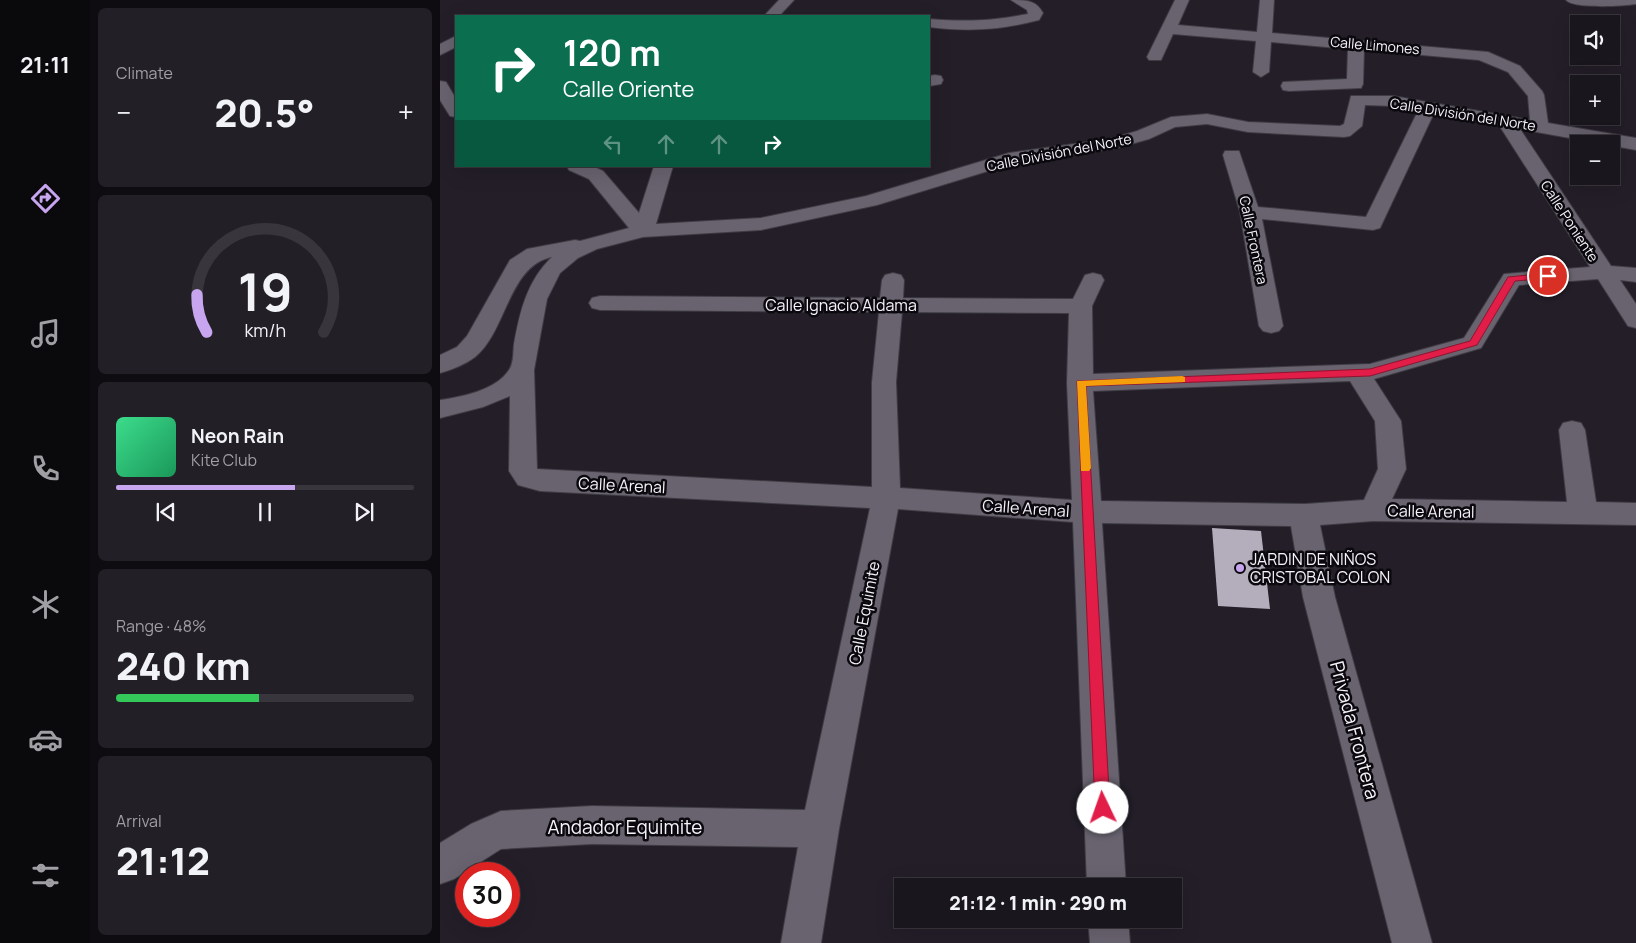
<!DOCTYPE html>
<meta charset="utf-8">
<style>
body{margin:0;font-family:Manrope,sans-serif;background:#231f27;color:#f1f3f6;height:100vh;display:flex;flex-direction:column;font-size:19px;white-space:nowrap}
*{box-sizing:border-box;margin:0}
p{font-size:16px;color:#9f9fa4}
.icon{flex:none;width:28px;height:28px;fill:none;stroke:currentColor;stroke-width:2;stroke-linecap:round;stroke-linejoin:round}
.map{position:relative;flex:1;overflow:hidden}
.side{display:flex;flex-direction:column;gap:8px;padding:8px;background:#0e0c10;width:350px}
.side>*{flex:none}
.top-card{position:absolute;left:15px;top:15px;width:475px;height:152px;border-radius:0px;box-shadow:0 5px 20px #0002,0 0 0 1px #38353c;background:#0b6e4f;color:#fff;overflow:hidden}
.tools{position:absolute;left:1130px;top:15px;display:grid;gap:10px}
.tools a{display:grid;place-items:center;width:50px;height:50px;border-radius:0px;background:#1a161e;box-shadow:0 5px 20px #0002,0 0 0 1px #38353c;font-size:25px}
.speed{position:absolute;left:15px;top:862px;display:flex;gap:10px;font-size:25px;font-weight:700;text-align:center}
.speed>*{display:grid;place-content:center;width:65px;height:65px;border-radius:50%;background:#1a161e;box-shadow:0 5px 20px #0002,0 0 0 1px #38353c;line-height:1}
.speed .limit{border:8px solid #d22;background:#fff;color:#111}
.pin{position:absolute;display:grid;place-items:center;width:42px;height:42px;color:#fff;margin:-21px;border:2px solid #fff;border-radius:50%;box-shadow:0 1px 5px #0007}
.me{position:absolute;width:55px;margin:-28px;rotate:357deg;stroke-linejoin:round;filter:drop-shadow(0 0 4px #0008)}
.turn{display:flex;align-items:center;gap:18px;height:105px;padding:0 25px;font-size:22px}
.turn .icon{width:65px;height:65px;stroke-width:2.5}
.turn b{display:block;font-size:35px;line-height:42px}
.lanes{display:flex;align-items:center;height:48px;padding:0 25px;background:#0003;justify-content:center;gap:25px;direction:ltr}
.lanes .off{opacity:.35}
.big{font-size:38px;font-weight:800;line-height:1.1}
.side .tile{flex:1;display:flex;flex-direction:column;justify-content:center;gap:8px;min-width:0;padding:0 18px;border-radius:8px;background:#231f27}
.side .dial{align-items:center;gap:0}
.dial svg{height:130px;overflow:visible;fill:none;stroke:#38353c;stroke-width:7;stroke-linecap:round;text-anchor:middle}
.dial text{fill:#f1f3f6;stroke:none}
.song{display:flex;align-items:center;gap:15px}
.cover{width:60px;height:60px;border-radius:8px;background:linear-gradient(135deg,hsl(150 70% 55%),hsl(150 70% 35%))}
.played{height:5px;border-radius:2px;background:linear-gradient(90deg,#c7a6ef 60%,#38353c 60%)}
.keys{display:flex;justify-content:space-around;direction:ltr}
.heat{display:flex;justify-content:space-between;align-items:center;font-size:28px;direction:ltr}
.charge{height:8px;border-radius:4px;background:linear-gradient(90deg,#34c759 48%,#38353c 0)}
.trip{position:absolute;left:454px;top:878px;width:288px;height:50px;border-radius:0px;background:#1a161e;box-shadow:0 5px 20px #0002,0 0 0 1px #38353c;font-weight:800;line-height:50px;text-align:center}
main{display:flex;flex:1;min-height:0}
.menu{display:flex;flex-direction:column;width:90px;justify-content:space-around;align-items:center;background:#0a090c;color:#9f9fa4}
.menu .icon{width:35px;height:35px}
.menu .current{color:#c7a6ef}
.menu b{font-size:22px;color:#f1f3f6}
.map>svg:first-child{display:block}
</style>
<main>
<nav class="menu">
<b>21:11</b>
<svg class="icon current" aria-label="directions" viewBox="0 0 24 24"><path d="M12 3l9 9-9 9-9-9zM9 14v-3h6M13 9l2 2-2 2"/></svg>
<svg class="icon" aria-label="music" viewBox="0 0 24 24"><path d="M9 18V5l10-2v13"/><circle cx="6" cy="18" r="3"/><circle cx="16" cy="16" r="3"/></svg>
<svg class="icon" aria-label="phone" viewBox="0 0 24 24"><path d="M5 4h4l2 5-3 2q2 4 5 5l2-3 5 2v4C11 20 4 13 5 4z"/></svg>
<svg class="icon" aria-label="climate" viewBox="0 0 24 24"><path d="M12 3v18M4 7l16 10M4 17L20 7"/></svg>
<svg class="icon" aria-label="car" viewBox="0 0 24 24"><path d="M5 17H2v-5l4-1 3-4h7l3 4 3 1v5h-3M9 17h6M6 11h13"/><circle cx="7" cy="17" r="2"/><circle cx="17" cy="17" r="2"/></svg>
<svg class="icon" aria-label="filters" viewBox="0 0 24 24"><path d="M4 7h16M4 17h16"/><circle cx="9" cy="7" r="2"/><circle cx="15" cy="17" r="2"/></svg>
</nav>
<section class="side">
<div class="tile"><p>Climate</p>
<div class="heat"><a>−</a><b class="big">20.5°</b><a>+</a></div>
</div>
<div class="tile dial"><svg viewBox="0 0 100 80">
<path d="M14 69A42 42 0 1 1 86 69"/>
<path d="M14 69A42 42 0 0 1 8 46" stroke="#c7a6ef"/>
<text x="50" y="56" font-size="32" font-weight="700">19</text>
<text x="50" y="72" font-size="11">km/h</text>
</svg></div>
<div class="tile">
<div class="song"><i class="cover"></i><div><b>Neon Rain</b><p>Kite Club</p></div></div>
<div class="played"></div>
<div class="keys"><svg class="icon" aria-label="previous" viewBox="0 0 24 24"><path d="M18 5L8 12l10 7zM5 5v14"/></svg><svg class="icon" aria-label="pause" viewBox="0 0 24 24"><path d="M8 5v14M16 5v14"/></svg><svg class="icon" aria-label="next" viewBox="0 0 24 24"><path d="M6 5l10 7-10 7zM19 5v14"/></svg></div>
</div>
<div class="tile"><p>Range · 48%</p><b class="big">240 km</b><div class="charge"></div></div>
<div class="tile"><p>Arrival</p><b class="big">21:12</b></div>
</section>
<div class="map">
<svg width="1196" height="943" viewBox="0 0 1196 943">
<rect width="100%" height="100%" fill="#231e28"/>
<path fill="#b4aebc" d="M772,528l49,3 9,78 -52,-3z"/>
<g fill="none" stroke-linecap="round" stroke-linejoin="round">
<defs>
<path id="minor" d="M339,0h15l-15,16h-15z
M571,0c15,0 25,0 32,13l-4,7c-39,10 -70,12 -110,7v-8c38,3 62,2 99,-5l-1,-4z
M735,0h14l-11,25 79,7 3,-32h14l-2,33 216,19 32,14 22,25 2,4 4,28 88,15v12l-116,-21 91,137 25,2v14l-16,-2 16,24v24l-8,-2 -30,-47 -79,6 -38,63 -107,31 27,42 5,48 -14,30 175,3 -8,-72 4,-7 9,-2 9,2 4,7 11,72 40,1v22l-263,-4 -53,4 15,72 97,346h-40l-89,-346 -12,-71 -189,-3 24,363h-39l-14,-364 -175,-13 -59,320 -18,114h-40l17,-96 -206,-3 -91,5 -47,30 -14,5v-41l31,-19 30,-13 91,-5 213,4 65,-302 -330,-17 -22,-6 -9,-14 1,-75 -27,11 -43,11v-18c22,-3 56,-10 69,-30 5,-7 4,-18 5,-26 6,-33 13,-63 38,-87 -44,9 -45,74 -77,100 -9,7 -24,13 -35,16v-18l17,-8 10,-11 43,-76 17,-11 48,-9 5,1 49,-13 -40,-49 -20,-9 -2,-4h25l11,5 36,42 15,-47h19l-17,58 105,-6 105,-22 143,-43 101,-14 27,-8 34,-14 36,-3 41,8 92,4 4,-2 7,-28h42l137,24 -2,-24 -20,-24 -29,-12 -115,-10 -1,34 -2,4 -72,3 -6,-1 -2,-4 2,-4 64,-3 1,-30 -77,-7 -2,30 -8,5 -8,-5 3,-31 -83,-7 -12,26h-12l-2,-3zM925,105l28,1 25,5 -52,106 -108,-10 -19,-56h-14l-2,4 17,57 19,114 4,5 8,2 8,-2 4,-5 -21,-107 111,11 7,-2 54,-115 65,12 91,142 -86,7 -40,64 -94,26 -277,10 -1,-68 12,-26 -3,-5 -8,-2 -8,2 -12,24 -170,-1 1,-18 -3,-5 -8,-2 -8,2 -3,5 -2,18 -280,-2 -8,2 -3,5 3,5 8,2 279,2 -7,70v105l-335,-18 -3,-99 13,-71 13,-26 18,-15 19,-9 46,-12 118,-7 116,-25 134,-41 106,-16 32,-9 26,-12 32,-3 41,8 96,5 6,-1 12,-10zM462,312l167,1 -2,70 5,117 -172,-12 -4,-106zM910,381l25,40 3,48 -14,31 -59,4 -204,-3 -8,-110z
M1126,0h70v4c-12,2 -63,5 -70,-4z
M16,36v11l-16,8v-11z
M495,75l6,1 2,4 -2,4 -12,2v-10z
M0,81l6,1 10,17v18l-6,-1 -10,-16z
M648,919h40l2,24h-40z"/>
</defs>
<use href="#minor" stroke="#3f3c44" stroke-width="2"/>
<use href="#minor" fill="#68636f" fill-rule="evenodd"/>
</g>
<path fill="#e11d48" stroke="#92132f" d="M1108,273l4,1v4l-37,3 -38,64 -107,31 -284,10 24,422 -2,5 -5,2 -6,-2 -2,-5 -18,-427 293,-12 100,-28 38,-64z"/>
<path fill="#f59e0b" d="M742,376l3,1v5l-99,4 5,82 -2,3h-8l-4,-90z"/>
<circle fill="#c7a6ef" stroke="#0b090e" stroke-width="2" cx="800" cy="568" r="5"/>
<g text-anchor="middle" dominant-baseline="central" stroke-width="5" stroke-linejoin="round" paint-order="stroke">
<g font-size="14" fill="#f6f3fb" stroke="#0b090e">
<text transform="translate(935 45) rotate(5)">Calle Limones</text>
<text transform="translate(1023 114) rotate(9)">Calle División del Norte</text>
<text transform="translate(619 152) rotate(-11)">Calle División del Norte</text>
<text transform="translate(1130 221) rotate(57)">Calle Poniente</text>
<text transform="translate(814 240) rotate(78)">Calle Frontera</text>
</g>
<g font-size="16" fill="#f6f3fb" stroke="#0b090e">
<text x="401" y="305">Calle Ignacio Aldama</text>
<text transform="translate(182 485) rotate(3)">Calle Arenal</text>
<text transform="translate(586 508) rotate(4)">Calle Arenal</text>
<text transform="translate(991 511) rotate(1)">Calle Arenal</text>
<text transform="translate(424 613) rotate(-79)">Calle Equimite</text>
</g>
<g font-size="16" fill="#f6f3fb" stroke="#0b090e" text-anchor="start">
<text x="810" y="559">JARDIN DE NIÑOS<tspan x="810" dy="18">CRISTOBAL COLON</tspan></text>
</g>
<g font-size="19" fill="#f6f3fb" stroke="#0b090e">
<text transform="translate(915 730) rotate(75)">Privada Frontera</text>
<text x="185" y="827">Andador Equimite</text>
</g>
</g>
</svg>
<div class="tools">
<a><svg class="icon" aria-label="sound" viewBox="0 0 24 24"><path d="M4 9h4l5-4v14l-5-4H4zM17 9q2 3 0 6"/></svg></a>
<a>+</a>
<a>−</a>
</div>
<div class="speed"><div class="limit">30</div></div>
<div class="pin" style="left:1108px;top:276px;background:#d93025"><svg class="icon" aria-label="arrive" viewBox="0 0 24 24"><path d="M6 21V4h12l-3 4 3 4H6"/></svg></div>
<svg class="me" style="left:663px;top:808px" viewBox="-20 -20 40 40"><circle r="19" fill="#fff"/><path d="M0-13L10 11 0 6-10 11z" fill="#e11d48"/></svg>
<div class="trip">21:12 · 1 min · 290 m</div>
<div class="top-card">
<div class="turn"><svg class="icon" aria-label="right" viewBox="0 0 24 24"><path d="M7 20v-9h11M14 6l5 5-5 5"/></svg><div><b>120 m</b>Calle Oriente</div></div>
<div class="lanes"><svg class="icon off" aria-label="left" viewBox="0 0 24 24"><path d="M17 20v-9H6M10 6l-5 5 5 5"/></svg><svg class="icon off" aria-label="ahead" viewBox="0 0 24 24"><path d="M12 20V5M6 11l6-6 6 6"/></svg><svg class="icon off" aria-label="ahead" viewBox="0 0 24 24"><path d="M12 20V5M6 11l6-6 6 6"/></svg><svg class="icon" aria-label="right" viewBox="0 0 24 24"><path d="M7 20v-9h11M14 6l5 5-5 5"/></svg></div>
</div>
</div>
</main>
